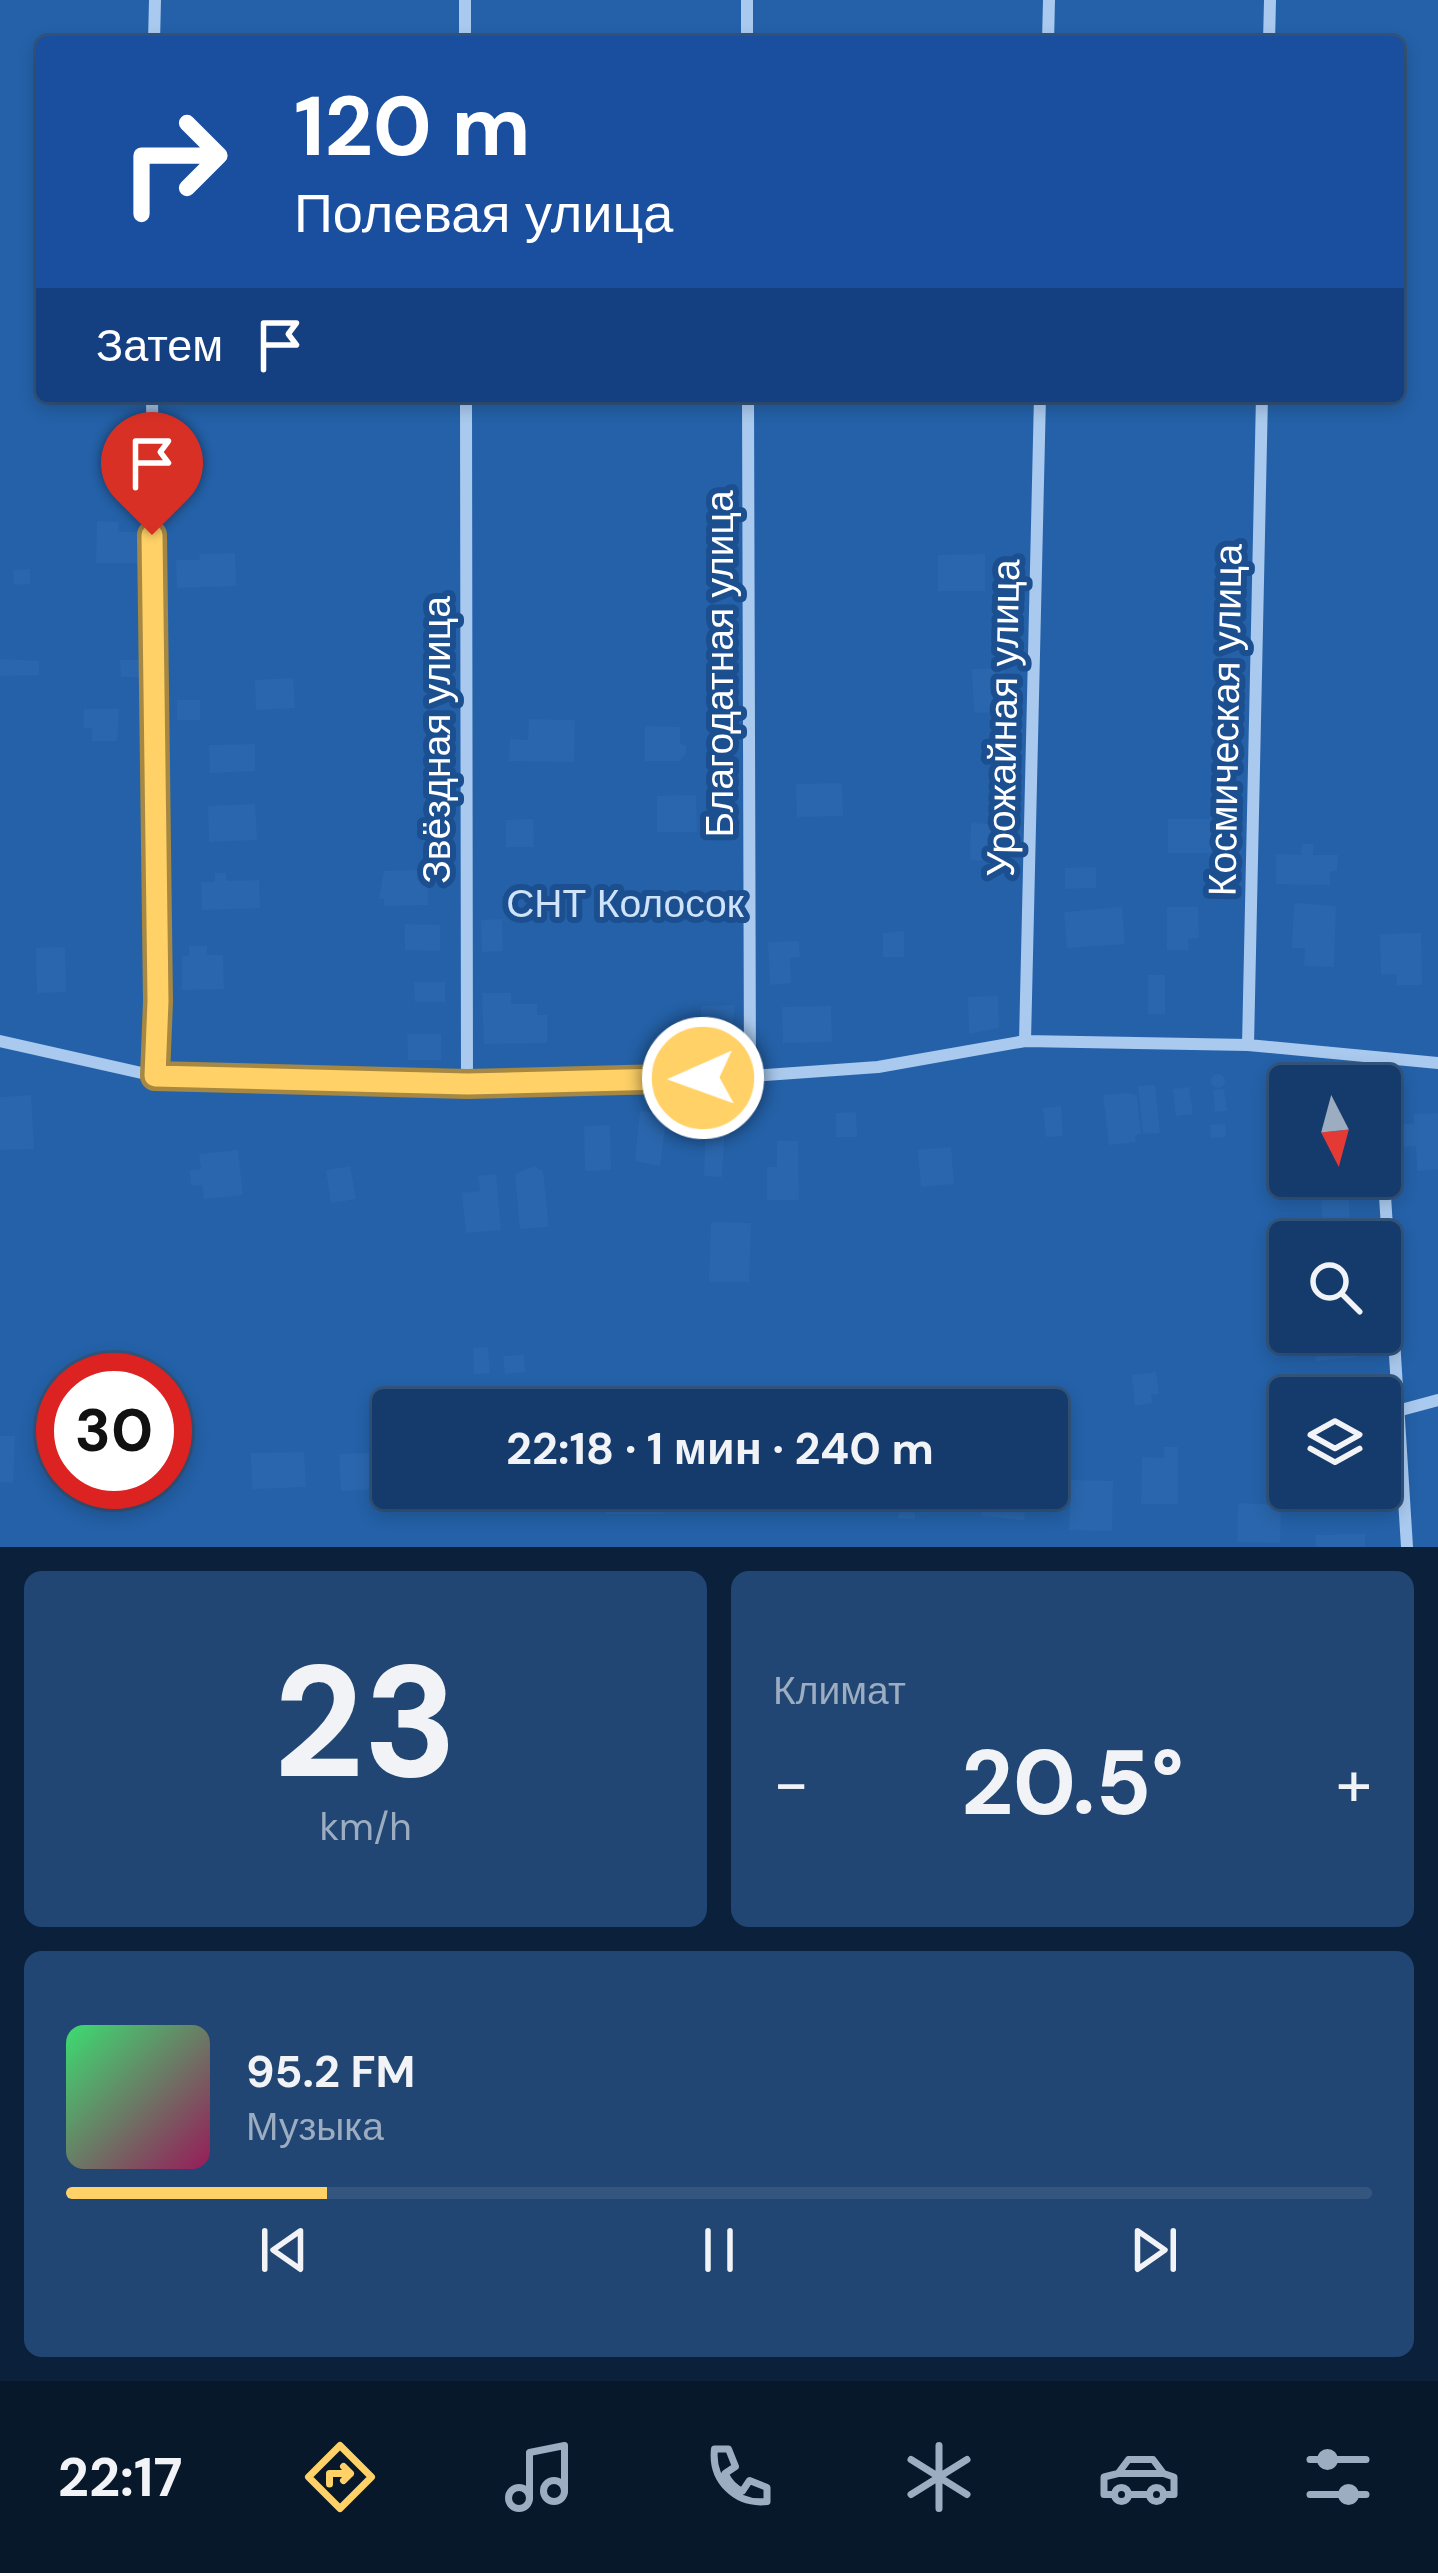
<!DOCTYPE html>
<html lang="ru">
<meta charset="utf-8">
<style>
body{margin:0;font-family:"DM Sans",sans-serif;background:#214673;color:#f1f3f6;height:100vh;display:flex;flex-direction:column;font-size:45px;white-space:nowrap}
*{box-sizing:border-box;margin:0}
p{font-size:39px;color:#9dadc1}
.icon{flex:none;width:66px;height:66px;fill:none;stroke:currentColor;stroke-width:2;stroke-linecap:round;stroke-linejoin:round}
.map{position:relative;height:1547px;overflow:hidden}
.side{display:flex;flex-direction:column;gap:24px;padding:24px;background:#0b203b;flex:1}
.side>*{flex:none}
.top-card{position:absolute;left:36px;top:36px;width:1368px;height:366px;border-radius:12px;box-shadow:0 6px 18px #0003,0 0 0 3px #33557e;background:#1a4fa0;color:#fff;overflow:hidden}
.needle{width:78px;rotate:174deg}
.buttons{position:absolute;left:1269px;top:1065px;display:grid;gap:24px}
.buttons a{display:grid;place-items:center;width:132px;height:132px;border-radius:12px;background:#143b6b;box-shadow:0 6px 18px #0003,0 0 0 3px #33557e;font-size:60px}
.speed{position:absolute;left:36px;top:1353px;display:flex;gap:24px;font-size:60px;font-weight:700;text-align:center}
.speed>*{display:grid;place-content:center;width:156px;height:156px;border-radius:50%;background:#143b6b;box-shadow:0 6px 18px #0003,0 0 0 3px #33557e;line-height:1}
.speed .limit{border:18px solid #d22;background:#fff;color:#111}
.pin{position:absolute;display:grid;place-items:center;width:102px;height:102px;color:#fff;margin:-123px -51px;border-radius:50% 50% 50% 0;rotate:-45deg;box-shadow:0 0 12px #0007}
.pin .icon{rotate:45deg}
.me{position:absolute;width:132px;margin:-66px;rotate:268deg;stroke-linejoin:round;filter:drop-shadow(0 0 9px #0008)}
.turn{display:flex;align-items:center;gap:42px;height:252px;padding:0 60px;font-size:54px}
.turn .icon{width:156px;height:156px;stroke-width:2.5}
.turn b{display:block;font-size:84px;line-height:102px}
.then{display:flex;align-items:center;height:114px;padding:0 60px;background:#0003;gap:24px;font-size:45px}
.big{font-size:90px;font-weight:700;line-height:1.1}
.side .tile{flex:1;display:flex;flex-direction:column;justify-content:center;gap:18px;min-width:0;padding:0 42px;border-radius:18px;background:#214673}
.side .dial{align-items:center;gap:0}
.dial b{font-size:156px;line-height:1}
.song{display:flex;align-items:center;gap:36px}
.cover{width:144px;height:144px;border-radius:18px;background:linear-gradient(135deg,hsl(140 70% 55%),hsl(330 70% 35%))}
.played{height:12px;border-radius:6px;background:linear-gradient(90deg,#ffd166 20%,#33557e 20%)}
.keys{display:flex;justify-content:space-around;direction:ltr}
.heat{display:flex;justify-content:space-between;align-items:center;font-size:66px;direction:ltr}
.side .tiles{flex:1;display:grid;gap:24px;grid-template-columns:1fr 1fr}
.tile:last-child{grid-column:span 2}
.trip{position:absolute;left:372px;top:1389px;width:696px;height:120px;border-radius:12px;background:#143b6b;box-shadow:0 6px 18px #0003,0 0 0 3px #33557e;font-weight:700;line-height:120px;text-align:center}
.menu{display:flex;height:192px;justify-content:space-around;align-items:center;background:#08182b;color:#9dadc1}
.menu .icon{width:84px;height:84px}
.menu .active{color:#ffd166}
.menu b{font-size:54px;color:#f1f3f6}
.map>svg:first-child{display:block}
</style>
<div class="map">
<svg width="1438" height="1547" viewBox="0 0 1438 1547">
<rect width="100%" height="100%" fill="#1b4f8f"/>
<path fill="#2461a8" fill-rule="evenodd" d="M0,0h1438v1547h-1438zM42,42h1356v354h-1356zM1290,1086h90v90h-90zM1290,1242h90v90h-90zM63,1380h102v102h-102zM1290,1398h90v90h-90zM393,1410h654v78h-654z"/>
<path fill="#2a66ad" d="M97,521l21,1v10h21v31h-43z
M235,553l1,33 -59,2 -1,-28h24l-1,-6z
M985,554v37h-47v-36z
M30,569v15l-16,1 -1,-15z
M0,659l39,2v14l-39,1z
M120,660h23v17h-22z
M1004,668l2,44 -32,1 -2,-44z
M293,678l2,30 -39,2 -1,-30z
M177,700h23v20h-23z
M84,709h35l-2,32h-25v-13h-9z
M529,719l46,1 -1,42 -65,-1 1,-22 18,1z
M645,726l35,1v16l6,3v8l-7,7h-34z
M255,744v27l-45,2 -1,-28z
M842,783l1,33 -46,1 -1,-33z
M696,795l1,37h-40v-36z
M255,804l2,36 -48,2 -1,-36z
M533,819l1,28h-28v-27z
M1168,819h43v34h-43z
M971,823l35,2 -1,28 -17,-1v9l-18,-1z
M1302,844h12l-1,11h25l-1,16h-7v14l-54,-1v-30l25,1z
M1096,867v21l-31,1v-21z
M428,870v35l-44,1v-7h-5l5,-28z
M215,873h11v8l33,-1 1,28 -58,2 -1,-28h14z
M1294,903l42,3 -2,61 -30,-1 1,-18h-13z
M1122,907l3,37 -58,4 -3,-36z
M1167,907h31l1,31 -11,1 1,11h-22z
M502,919l1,32 -21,1 -1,-32z
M405,924l35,1v26l-35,-1z
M904,931v26h-21v-24z
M1421,933l1,52h-25l-1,-11 -15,1 -1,-41z
M799,941l1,16 -10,1 1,25 -21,2 -2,-43z
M189,946h18v9h16l1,34 -42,1v-34h7z
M65,947l1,45 -29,1 -1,-45z
M1148,975h17v39h-17z
M414,982h31v20h-30z
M482,993h29v11h26v11h10v28l-63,1z
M998,996l1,32 -30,6 -1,-37z
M735,1005l-3,29h-31v-28z
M831,1006l1,36 -49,1 -1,-36z
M407,1034h34v26h-33z
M1211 1081a7 7 0 1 1 14 0a7 7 0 1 1-14 0Z
M1155,1085l5,48 -17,1 -5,-48z
M1189,1087l4,27 -17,2 -3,-27z
M1224,1089l3,22 -12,1 -2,-22z
M1129,1093l8,2 4,39 -6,1 1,7 -27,3 -6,-50z
M31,1095l3,54 -34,1v-53z
M1061,1106l2,30 -17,1 -3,-29z
M640,1111l27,3 -7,52 -25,-5z
M856,1112l1,25h-21v-24z
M1438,1113v56l-21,2 -1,-25 -12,1 -1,-23h11v-10z
M706,1122l19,1 -3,54 -18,-1z
M1225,1124l1,13 -15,1 -1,-13z
M610,1125l1,45 -26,1 -1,-45z
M777,1141h21l1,59h-32v-33h10z
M951,1147l3,37 -33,3 -3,-37z
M238,1150l5,45 -39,4 -2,-14 -11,1 -1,-16 11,-1 -2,-15z
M350,1166l6,33 -25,4 -5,-33z
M534,1166l9,5 6,56 -29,2 -5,-55z
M496,1174l5,56 -35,3 -4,-40 18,-2 -2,-15z
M1348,1185l2,39 -27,2 -3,-39z
M711,1222l40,1 -2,59h-40z
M1313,1332h42l2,25 -41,4z
M488,1347l2,26 -16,1 -1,-26z
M524,1355l1,17 -20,2 -2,-18z
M1156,1372l3,22 -8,1 1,8 -17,3 -3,-31z
M0,1436h15l-2,47 -13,-1z
M1164,1447h14v57h-37l1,-47 22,1z
M304,1452l2,35 -54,2 -1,-36z
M393,1452v36l-52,3 -2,-37z
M1071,1480l42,1 -1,50 -43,-1z
M529,1488h48l-1,14 -47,-2z
M606,1488h57v26h-57z
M890,1488h38l-2,25 -11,-1v7l-17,-1 1,-7 -11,-1z
M985,1488h43l-4,32 -42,-4z
M1238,1503l43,2 -1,38 -43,-1z
M1365,1534v13h-49l-1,-12z"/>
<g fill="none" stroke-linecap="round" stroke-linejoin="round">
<path stroke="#a9c9ee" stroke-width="12" d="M465,0v42
M747,0v42
M154,42l1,-42
M1048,42l1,-42
M1269,42l1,-42
M152,396l6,605 -3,75
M466,396l1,689
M748,396l2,680
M0,1041l155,35 62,5 250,4 283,-9 128,-9 147,-26 223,4 190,18
M1025,1041l15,-645
M1248,1045l14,-649
M1376,1058l2,28
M1380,1116l27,431
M1401,1410l37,-10"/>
</g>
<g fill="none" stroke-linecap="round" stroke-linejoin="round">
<defs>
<path id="route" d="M152,535l6,466 -3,75 312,8 236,-6"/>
</defs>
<use href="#route" stroke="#a68842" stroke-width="30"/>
<use href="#route" stroke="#ffd166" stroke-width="21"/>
</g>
<g text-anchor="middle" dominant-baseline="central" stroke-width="12" stroke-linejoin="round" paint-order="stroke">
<g font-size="39" fill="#fff" stroke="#1b4f8f">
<text transform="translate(719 664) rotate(-90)">Благодатная улица</text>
<text transform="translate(1003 718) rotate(-89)">Урожайная улица</text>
<text transform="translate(1225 720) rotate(-89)">Космическая улица</text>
<text transform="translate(436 740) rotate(-90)">Звёздная улица</text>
</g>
<g font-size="39" fill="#cfe3fa" stroke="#1b4f8f">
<text x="625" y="903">СНТ Колосок</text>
</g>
</g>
</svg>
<div class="buttons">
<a><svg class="needle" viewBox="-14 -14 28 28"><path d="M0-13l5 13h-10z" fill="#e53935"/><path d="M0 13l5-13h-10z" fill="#9dadc1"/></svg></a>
<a><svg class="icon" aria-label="search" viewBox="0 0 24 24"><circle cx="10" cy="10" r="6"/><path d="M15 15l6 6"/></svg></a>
<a><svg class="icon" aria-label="layers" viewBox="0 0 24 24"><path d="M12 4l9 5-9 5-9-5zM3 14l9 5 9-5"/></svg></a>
</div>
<div class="speed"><div class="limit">30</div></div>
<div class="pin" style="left:152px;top:535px;background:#d93025"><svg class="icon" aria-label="arrive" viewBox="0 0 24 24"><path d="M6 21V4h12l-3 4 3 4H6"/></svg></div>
<svg class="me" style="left:703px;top:1078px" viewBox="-20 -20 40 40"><circle r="17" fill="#ffd166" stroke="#fff" stroke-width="3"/><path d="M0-11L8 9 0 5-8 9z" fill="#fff"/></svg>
<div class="trip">22:18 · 1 мин · 240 m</div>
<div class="top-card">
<div class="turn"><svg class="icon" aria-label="right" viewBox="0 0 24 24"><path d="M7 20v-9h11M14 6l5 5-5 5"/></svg><div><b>120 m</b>Полевая улица</div></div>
<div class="then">Затем<svg class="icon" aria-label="arrive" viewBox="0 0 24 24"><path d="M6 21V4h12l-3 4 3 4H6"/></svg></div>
</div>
</div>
<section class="side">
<div class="tiles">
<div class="tile dial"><b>23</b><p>km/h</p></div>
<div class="tile"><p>Климат</p>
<div class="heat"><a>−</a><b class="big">20.5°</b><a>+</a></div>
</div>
<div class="tile">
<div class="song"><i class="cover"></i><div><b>95.2 FM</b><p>Музыка</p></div></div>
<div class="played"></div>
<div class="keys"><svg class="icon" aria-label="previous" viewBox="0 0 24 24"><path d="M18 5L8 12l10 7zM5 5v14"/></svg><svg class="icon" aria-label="pause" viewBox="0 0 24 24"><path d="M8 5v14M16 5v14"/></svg><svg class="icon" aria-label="next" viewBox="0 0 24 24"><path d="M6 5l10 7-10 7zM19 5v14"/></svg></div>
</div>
</div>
</section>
<nav class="menu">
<b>22:17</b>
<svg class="icon active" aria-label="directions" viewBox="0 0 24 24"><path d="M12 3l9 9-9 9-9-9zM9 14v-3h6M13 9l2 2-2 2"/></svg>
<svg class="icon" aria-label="music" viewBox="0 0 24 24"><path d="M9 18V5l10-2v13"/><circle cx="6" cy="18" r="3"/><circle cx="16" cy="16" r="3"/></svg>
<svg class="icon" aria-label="phone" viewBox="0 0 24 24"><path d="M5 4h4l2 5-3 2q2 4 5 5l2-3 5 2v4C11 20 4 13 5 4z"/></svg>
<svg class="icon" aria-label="climate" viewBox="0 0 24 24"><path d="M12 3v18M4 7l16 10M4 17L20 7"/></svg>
<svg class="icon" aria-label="car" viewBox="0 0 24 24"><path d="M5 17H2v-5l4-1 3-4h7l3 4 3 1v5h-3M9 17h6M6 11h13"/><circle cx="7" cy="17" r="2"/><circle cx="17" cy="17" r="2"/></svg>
<svg class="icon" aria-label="filters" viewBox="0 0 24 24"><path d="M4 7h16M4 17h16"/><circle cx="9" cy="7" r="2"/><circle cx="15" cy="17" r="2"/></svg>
</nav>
